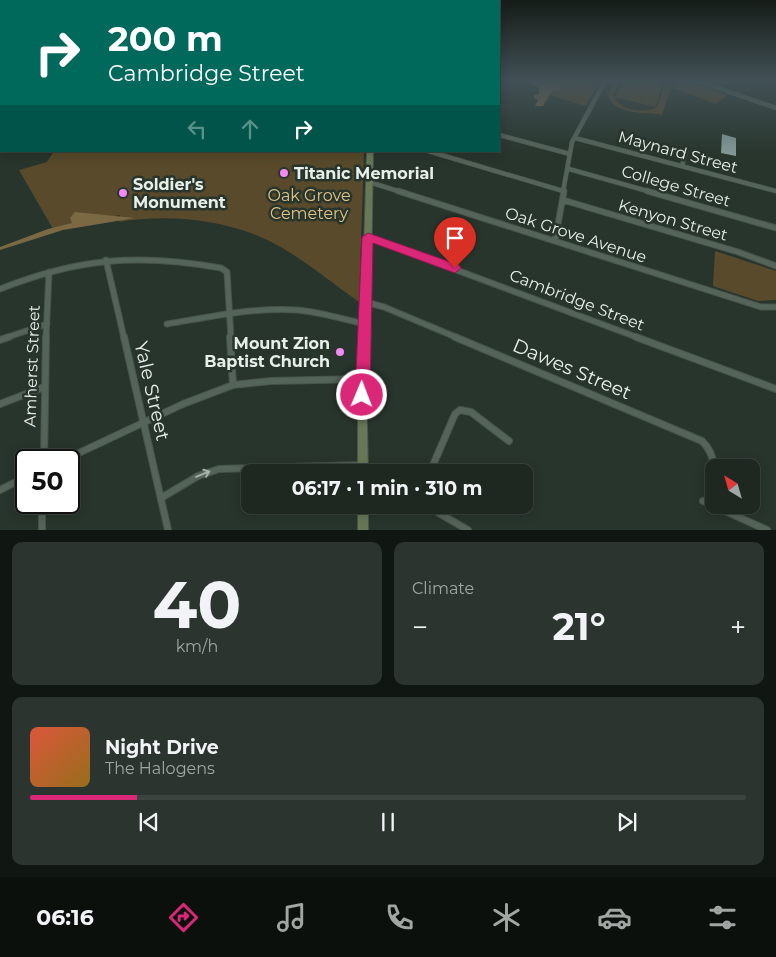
<!DOCTYPE html>
<meta charset="utf-8">
<style>
body{margin:0;font-family:Montserrat,sans-serif;background:#2b342e;color:#f1f3f6;height:100vh;display:flex;flex-direction:column;font-size:19px;white-space:nowrap}
*{box-sizing:border-box;margin:0}
p{font-size:16px;color:#a1a6a5}
.icon{flex:none;width:28px;height:28px;fill:none;stroke:currentColor;stroke-width:2;stroke-linecap:round;stroke-linejoin:round}
.map{position:relative;height:530px;overflow:hidden}
.side{display:flex;flex-direction:column;gap:12px;padding:12px;background:#101612;flex:1}
.side>*{flex:none}
.guide{position:absolute;left:0px;top:0px;width:500px;height:152px;box-shadow:0 2px 12px #0003,0 0 0 1px #3c443f;background:#00695c;color:#fff;overflow:hidden}
.needle{width:32px;rotate:323deg}
.fabs{position:absolute;left:705px;top:459px;display:grid;gap:10px}
.fabs a{display:grid;place-items:center;width:55px;height:55px;border-radius:10px;background:#1e2821;box-shadow:0 2px 12px #0003,0 0 0 1px #3c443f;font-size:25px}
.speed{position:absolute;left:15px;top:449px;display:flex;gap:10px;font-size:25px;font-weight:700;text-align:center}
.speed>*{display:grid;place-content:center;width:65px;height:65px;border-radius:50%;background:#1e2821;box-shadow:0 2px 12px #0003,0 0 0 1px #3c443f;line-height:1}
.speed .limit{border:2px solid #111;border-radius:8px;background:#fff;color:#111}
.pin{position:absolute;display:grid;place-items:center;width:42px;height:42px;color:#fff;margin:-51px -21px;border-radius:50% 50% 50% 0;rotate:-45deg;box-shadow:0 0 5px #0007}
.pin .icon{rotate:45deg}
.me{position:absolute;width:55px;margin:-28px;rotate:1deg;stroke-linejoin:round;filter:drop-shadow(0 0 4px #0008)}
.turn{display:flex;align-items:center;gap:18px;height:105px;padding:0 25px;font-size:22px}
.turn .icon{width:65px;height:65px;stroke-width:2.5}
.turn b{display:block;font-size:35px;line-height:42px}
.lanes{display:flex;align-items:center;height:48px;padding:0 25px;background:#0003;justify-content:center;gap:25px;direction:ltr}
.lanes .off{opacity:.35}
.big{font-size:38px;font-weight:700;line-height:1.1}
.side .tile{flex:1;display:flex;flex-direction:column;justify-content:center;gap:8px;min-width:0;padding:0 18px;border-radius:10px;background:#2b342e}
.side .dial{align-items:center;gap:0}
.dial b{font-size:65px;line-height:1}
.song{display:flex;align-items:center;gap:15px}
.cover{width:60px;height:60px;border-radius:8px;background:linear-gradient(135deg,hsl(10 70% 55%),hsl(40 70% 35%))}
.played{height:5px;border-radius:2px;background:linear-gradient(90deg,#db2777 15%,#3c443f 15%)}
.keys{display:flex;justify-content:space-around;direction:ltr}
.heat{display:flex;justify-content:space-between;align-items:center;font-size:28px;direction:ltr}
.side .tiles{flex:1;display:grid;gap:12px;grid-template-columns:1fr 1fr}
.tile:last-child{grid-column:span 2}
.trip{position:absolute;left:241px;top:464px;width:292px;height:50px;border-radius:10px;background:#1e2821;box-shadow:0 2px 12px #0003,0 0 0 1px #3c443f;font-weight:700;line-height:50px;text-align:center}
.tab-bar{display:flex;height:80px;justify-content:space-around;align-items:center;background:#0c100d;color:#a1a6a5}
.tab-bar .icon{width:35px;height:35px}
.tab-bar .active{color:#db2777}
.tab-bar b{font-size:22px;color:#f1f3f6}
.map>svg:first-child{display:block}
</style>
<div class="map">
<svg width="776" height="530" viewBox="0 0 776 530">
<rect width="100%" height="100%" fill="#28352c"/>
<path fill="#584a2b" d="M542,81h58l-14,25 -47,-14z
M614,81h6l-6,14c4,16 31,19 43,12l9,-26h7l-11,34c-15,-4 -49,2 -54,-21z
M623,81h41l-9,26 -40,-10z
M682,81h8l37,14 -11,9 -43,-16z
M54,151h310l-5,151c-27,-19 -53,-41 -82,-57 -45,-25 -107,-32 -158,-23l1,-7 -67,14 -34,-59 28,-8z
M715,251l61,20v29l-18,1 -45,-15z"/>
<path fill="#7b6944" d="M527,81h35l1,1 -4,8h-6l-10,16h-8l3,-6 -4,-2v-3l5,-1v-6z
M75,212l60,6 -72,12 -63,20v-3l48,-18 24,-6 -2,-5z"/>
<path fill="#849997" d="M722,134l14,4v18l-15,-3z"/>
<g fill="none" stroke-linecap="round" stroke-linejoin="round">
<defs>
<path id="minor-far2" d="M698,81l78,27
M499,135l71,19
M575,138l201,53
M428,151l135,40
M682,166l4,-15
M569,169l82,23
M369,182l32,10
M563,192l9,-50 33,-61"/>
<path id="minor-far1" d="M398,191l363,116h15
M647,191l129,37
M563,200l175,52 38,14
M368,237l271,101
M555,241l9,-50
M106,260l18,78
M0,289c79,-31 138,-36 221,-21l6,4 4,66
M365,302l19,5 74,31
M167,324c43,-7 86,-17 130,-14 23,2 46,9 68,14
M5,338l42,-14
M46,338l3,-66"/>
<path id="minor" d="M124,337l44,193
M230,337l3,48
M455,337l247,104c18,17 12,42 9,64
M636,337l140,52
M0,340l9,-3
M0,404l44,-17
M44,460l2,-123
M64,460l119,-56 50,-19 38,-4 91,-2
M430,472l25,-58 5,-4 11,2 38,29
M0,490l26,-13
M161,498l37,-22 21,-7 144,-4 11,7
M703,501l64,29
M42,502v28
M425,505l43,25"/>
<path id="secondary" d="M0,86h1v2h-1z
M0,97h1v3h-1z
M367,151h6l-2,131 -5,97 2,93h-10v-93l5,-97z
M358,505h10v25h-10z"/>
</defs>
<use href="#minor-far2" stroke="#48544b" stroke-width="5"/>
<use href="#minor-far1" stroke="#48544b" stroke-width="7"/>
<use href="#minor" stroke="#48544b" stroke-width="8"/>
<use href="#secondary" stroke="#48544b" stroke-width="2"/>
<use href="#minor-far2" stroke="#556459" stroke-width="4"/>
<use href="#minor-far1" stroke="#556459" stroke-width="5"/>
<use href="#minor" stroke="#556459" stroke-width="6"/>
<use href="#secondary" fill="#687856" fill-rule="evenodd"/>
</g>
<defs><path id="oneway-shaft" d="M-6 0H5M1.5-3L5.5 0L1.5 3" fill="none" stroke-width="1.6" stroke-linecap="round" stroke-linejoin="round" transform="scale(1.25)"/></defs>
<use stroke="#a5b0a8" href="#oneway-shaft" transform="translate(203 474) rotate(-22)"/>
<linearGradient id="sky" x2="0" y2="1"><stop stop-color="#161d18"/><stop offset="0.52" stop-color="#425156"/><stop offset="1" stop-color="#425156" stop-opacity="0"/></linearGradient>
<rect width="776" height="155" fill="url(#sky)"/>
<path fill="#db2777" stroke="#8e194d" d="M368,233l91,32 2,3 -6,5 -82,-30 -3,152 -2,4 -6,2 -5,-2 -2,-4 7,-158z"/>
<g fill="#f18af4" stroke="#28352c" stroke-width="2">
<circle cx="284" cy="173" r="5"/>
<circle cx="123" cy="193" r="5"/>
<circle cx="340" cy="352" r="5"/>
</g>
<g text-anchor="middle" dominant-baseline="central" stroke-width="5" stroke-linejoin="round" paint-order="stroke">
<g font-size="16" fill="#e7efe9" stroke="#28352c">
<text transform="translate(678 152) rotate(15)">Maynard Street</text>
<text transform="translate(676 186) rotate(16)">College Street</text>
<text transform="translate(673 220) rotate(16)">Kenyon Street</text>
<text transform="translate(576 235) rotate(18)">Oak Grove Avenue</text>
<text transform="translate(577 300) rotate(21)">Cambridge Street</text>
<text transform="translate(32 366) rotate(-88)">Amherst Street</text>
</g>
<g font-size="16" font-weight="bold" fill="#e7efe9" stroke="#28352c" text-anchor="start">
<text x="294" y="173">Titanic Memorial</text>
<text x="133" y="184">Soldier's<tspan x="133" dy="18">Monument</tspan></text>
<text x="330" y="343" text-anchor="end">Mount Zion<tspan x="330" dy="18">Baptist Church</tspan></text>
</g>
<g font-size="16" fill="#e1c384" stroke="#28352c">
<text x="309" y="195">Oak Grove<tspan x="309" dy="18">Cemetery</tspan></text>
</g>
<g font-size="19" fill="#e7efe9" stroke="#28352c">
<text transform="translate(572 369) rotate(23)">Dawes Street</text>
<text transform="translate(152 391) rotate(77)">Yale Street</text>
</g>
</g>
</svg>
<div class="fabs">
<a><svg class="needle" viewBox="-14 -14 28 28"><path d="M0-13l5 13h-10z" fill="#e53935"/><path d="M0 13l5-13h-10z" fill="#a1a6a5"/></svg></a>
</div>
<div class="speed"><div class="limit">50</div></div>
<div class="pin" style="left:455px;top:268px;background:#d93025"><svg class="icon" aria-label="arrive" viewBox="0 0 24 24"><path d="M6 21V4h12l-3 4 3 4H6"/></svg></div>
<svg class="me" style="left:362px;top:395px" viewBox="-20 -20 40 40"><circle r="17" fill="#db2777" stroke="#fff" stroke-width="3"/><path d="M0-11L8 9 0 5-8 9z" fill="#fff"/></svg>
<div class="trip">06:17 · 1 min · 310 m</div>
<div class="guide">
<div class="turn"><svg class="icon" aria-label="right" viewBox="0 0 24 24"><path d="M7 20v-9h11M14 6l5 5-5 5"/></svg><div><b>200 m</b>Cambridge Street</div></div>
<div class="lanes"><svg class="icon off" aria-label="left" viewBox="0 0 24 24"><path d="M17 20v-9H6M10 6l-5 5 5 5"/></svg><svg class="icon off" aria-label="ahead" viewBox="0 0 24 24"><path d="M12 20V5M6 11l6-6 6 6"/></svg><svg class="icon" aria-label="right" viewBox="0 0 24 24"><path d="M7 20v-9h11M14 6l5 5-5 5"/></svg></div>
</div>
</div>
<section class="side">
<div class="tiles">
<div class="tile dial"><b>40</b><p>km/h</p></div>
<div class="tile"><p>Climate</p>
<div class="heat"><a>−</a><b class="big">21°</b><a>+</a></div>
</div>
<div class="tile">
<div class="song"><i class="cover"></i><div><b>Night Drive</b><p>The Halogens</p></div></div>
<div class="played"></div>
<div class="keys"><svg class="icon" aria-label="previous" viewBox="0 0 24 24"><path d="M18 5L8 12l10 7zM5 5v14"/></svg><svg class="icon" aria-label="pause" viewBox="0 0 24 24"><path d="M8 5v14M16 5v14"/></svg><svg class="icon" aria-label="next" viewBox="0 0 24 24"><path d="M6 5l10 7-10 7zM19 5v14"/></svg></div>
</div>
</div>
</section>
<nav class="tab-bar">
<b>06:16</b>
<svg class="icon active" aria-label="directions" viewBox="0 0 24 24"><path d="M12 3l9 9-9 9-9-9zM9 14v-3h6M13 9l2 2-2 2"/></svg>
<svg class="icon" aria-label="music" viewBox="0 0 24 24"><path d="M9 18V5l10-2v13"/><circle cx="6" cy="18" r="3"/><circle cx="16" cy="16" r="3"/></svg>
<svg class="icon" aria-label="phone" viewBox="0 0 24 24"><path d="M5 4h4l2 5-3 2q2 4 5 5l2-3 5 2v4C11 20 4 13 5 4z"/></svg>
<svg class="icon" aria-label="climate" viewBox="0 0 24 24"><path d="M12 3v18M4 7l16 10M4 17L20 7"/></svg>
<svg class="icon" aria-label="car" viewBox="0 0 24 24"><path d="M5 17H2v-5l4-1 3-4h7l3 4 3 1v5h-3M9 17h6M6 11h13"/><circle cx="7" cy="17" r="2"/><circle cx="17" cy="17" r="2"/></svg>
<svg class="icon" aria-label="filters" viewBox="0 0 24 24"><path d="M4 7h16M4 17h16"/><circle cx="9" cy="7" r="2"/><circle cx="15" cy="17" r="2"/></svg>
</nav>
